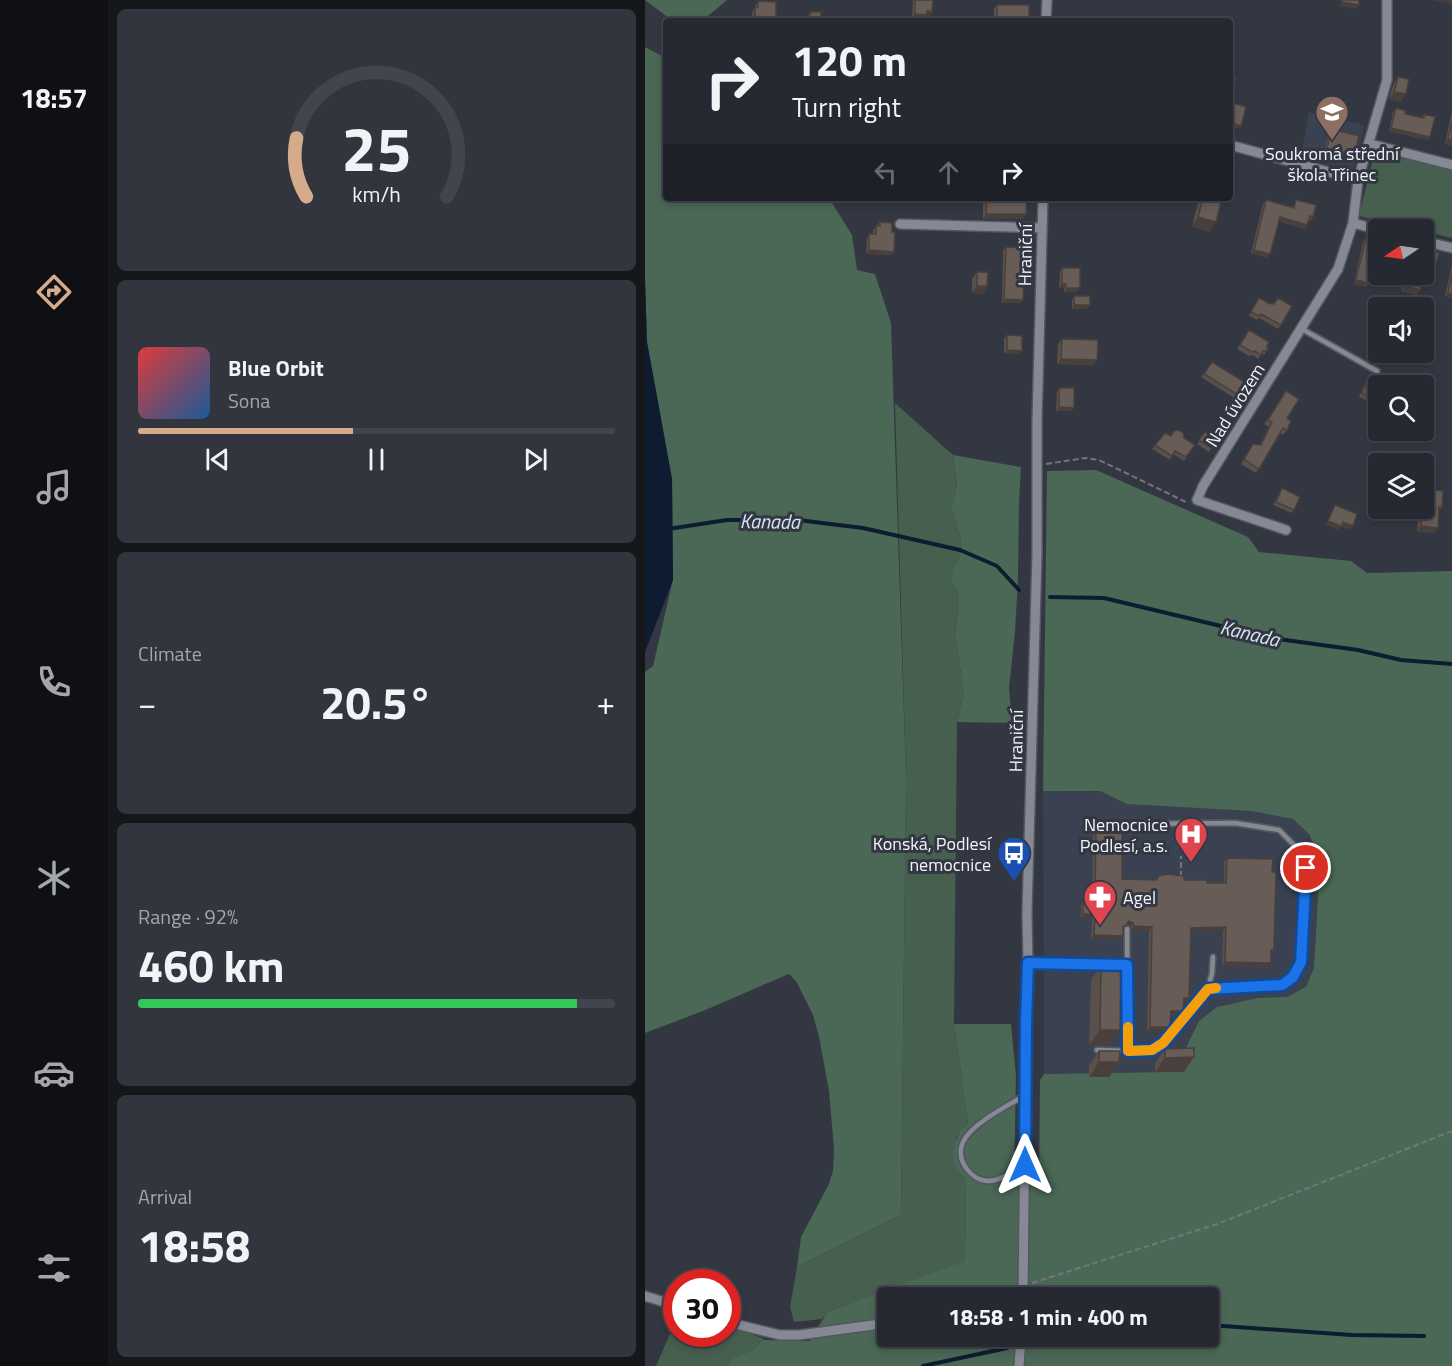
<!DOCTYPE html>
<meta charset="utf-8">
<style>
body{margin:0;font-family:"Titillium Web",sans-serif;background:#32353d;color:#f1f3f6;height:100vh;display:flex;flex-direction:column;font-size:22px;white-space:nowrap}
*{box-sizing:border-box;margin:0}
p{font-size:20px;color:#a4a6ab}
.icon{flex:none;width:33px;height:33px;fill:none;stroke:currentColor;stroke-width:2;stroke-linecap:round;stroke-linejoin:round}
.map{position:relative;flex:1;overflow:hidden}
.sheet{display:flex;flex-direction:column;gap:9px;padding:9px;background:#15171b;width:537px}
.sheet>*{flex:none}
.guide{position:absolute;left:18px;top:18px;width:570px;height:183px;border-radius:6px;box-shadow:0 3px 9px #0003,0 0 0 2px #42454d;background:#262931;color:#f1f3f6;overflow:hidden}
.needle{width:39px;rotate:257deg}
.fabs{position:absolute;left:723px;top:219px;display:grid;gap:12px}
.fabs a{display:grid;place-items:center;width:66px;height:66px;border-radius:6px;background:#262931;box-shadow:0 3px 9px #0003,0 0 0 2px #42454d;font-size:30px}
.speed{position:absolute;left:18px;top:1269px;display:flex;gap:12px;font-size:30px;font-weight:700;text-align:center}
.speed>*{display:grid;place-content:center;width:78px;height:78px;border-radius:50%;background:#262931;box-shadow:0 3px 9px #0003,0 0 0 2px #42454d;line-height:1}
.speed .limit{border:9px solid #d22;background:#fff;color:#111}
.pin{position:absolute;display:grid;place-items:center;width:51px;height:51px;color:#fff;margin:-26px;border:3px solid #fff;border-radius:50%;box-shadow:0 2px 6px #0007}
.me{position:absolute;width:66px;margin:-33px;rotate:0deg;stroke-linejoin:round;filter:drop-shadow(0 0 4px #0008)}
.turn{display:flex;align-items:center;gap:21px;height:126px;padding:0 30px;font-size:27px}
.turn .icon{width:78px;height:78px;stroke-width:2.5}
.turn b{display:block;font-size:42px;line-height:51px}
.lanes{display:flex;align-items:center;height:57px;padding:0 30px;background:#0003;justify-content:center;gap:30px;direction:ltr}
.lanes .off{opacity:.35}
.big{font-size:45px;font-weight:700;line-height:1.1}
.sheet .card{flex:1;display:flex;flex-direction:column;justify-content:center;gap:9px;min-width:0;padding:0 21px;border-radius:9px;background:#32353d}
.sheet .dial{align-items:center;gap:0}
.dial svg{height:156px;overflow:visible;fill:none;stroke:#42454d;stroke-width:7;stroke-linecap:round;text-anchor:middle}
.dial text{fill:#f1f3f6;stroke:none}
.song{display:flex;align-items:center;gap:18px}
.cover{width:72px;height:72px;border-radius:9px;background:linear-gradient(135deg,hsl(0 70% 55%),hsl(210 70% 35%))}
.played{height:6px;border-radius:3px;background:linear-gradient(90deg,#d6ab8b 45%,#42454d 45%)}
.keys{display:flex;justify-content:space-around;direction:ltr}
.heat{display:flex;justify-content:space-between;align-items:center;font-size:33px;direction:ltr}
.charge{height:9px;border-radius:4px;background:linear-gradient(90deg,#34c759 92%,#42454d 0)}
.trip{position:absolute;left:232px;top:1287px;width:342px;height:60px;border-radius:6px;background:#262931;box-shadow:0 3px 9px #0003,0 0 0 2px #42454d;font-weight:700;line-height:60px;text-align:center}
main{display:flex;flex:1;min-height:0}
.dock{display:flex;flex-direction:column;width:108px;justify-content:space-around;align-items:center;background:#0f1014;color:#a4a6ab}
.dock .icon{width:42px;height:42px}
.dock .on{color:#d6ab8b}
.dock b{font-size:27px;color:#f1f3f6}
.map>svg:first-child{display:block}
</style>
<main>
<nav class="dock">
<b>18:57</b>
<svg class="icon on" aria-label="directions" viewBox="0 0 24 24"><path d="M12 3l9 9-9 9-9-9zM9 14v-3h6M13 9l2 2-2 2"/></svg>
<svg class="icon" aria-label="music" viewBox="0 0 24 24"><path d="M9 18V5l10-2v13"/><circle cx="6" cy="18" r="3"/><circle cx="16" cy="16" r="3"/></svg>
<svg class="icon" aria-label="phone" viewBox="0 0 24 24"><path d="M5 4h4l2 5-3 2q2 4 5 5l2-3 5 2v4C11 20 4 13 5 4z"/></svg>
<svg class="icon" aria-label="climate" viewBox="0 0 24 24"><path d="M12 3v18M4 7l16 10M4 17L20 7"/></svg>
<svg class="icon" aria-label="car" viewBox="0 0 24 24"><path d="M5 17H2v-5l4-1 3-4h7l3 4 3 1v5h-3M9 17h6M6 11h13"/><circle cx="7" cy="17" r="2"/><circle cx="17" cy="17" r="2"/></svg>
<svg class="icon" aria-label="filters" viewBox="0 0 24 24"><path d="M4 7h16M4 17h16"/><circle cx="9" cy="7" r="2"/><circle cx="15" cy="17" r="2"/></svg>
</nav>
<section class="sheet">
<div class="card dial"><svg viewBox="0 0 100 80">
<path d="M14 69A42 42 0 1 1 86 69"/>
<path d="M14 69A42 42 0 0 1 9 39" stroke="#d6ab8b"/>
<text x="50" y="56" font-size="32" font-weight="700">25</text>
<text x="50" y="72" font-size="11">km/h</text>
</svg></div>
<div class="card">
<div class="song"><i class="cover"></i><div><b>Blue Orbit</b><p>Sona</p></div></div>
<div class="played"></div>
<div class="keys"><svg class="icon" aria-label="previous" viewBox="0 0 24 24"><path d="M18 5L8 12l10 7zM5 5v14"/></svg><svg class="icon" aria-label="pause" viewBox="0 0 24 24"><path d="M8 5v14M16 5v14"/></svg><svg class="icon" aria-label="next" viewBox="0 0 24 24"><path d="M6 5l10 7-10 7zM19 5v14"/></svg></div>
</div>
<div class="card"><p>Climate</p>
<div class="heat"><a>−</a><b class="big">20.5°</b><a>+</a></div>
</div>
<div class="card"><p>Range · 92%</p><b class="big">460 km</b><div class="charge"></div></div>
<div class="card"><p>Arrival</p><b class="big">18:58</b></div>
</section>
<div class="map">
<svg width="807" height="1366" viewBox="0 0 807 1366">
<rect width="100%" height="100%" fill="#333741"/>
<path fill="#3a4150" d="M664,112l56,13 -12,45 -52,-13z
M398,791l295,1 -2,282 -171,-2 -121,2z"/>
<path fill="#465f4f" d="M730,150l77,19v69l-93,-22z
M250,403l58,52 4,30 -6,24 10,30 -1,18 -7,12 6,23v17l-4,23 9,63 -7,27 -3,302 14,99c-5,5 -9,9 -12,15 -3,9 4,37 10,42l-1,82 -138,50 -5,7 -28,3 -4,-15 7,-40 104,-52 5,-438z
M31,1320l1,14h50l1,-9 36,14 -11,11 -20,7 -6,9h-71z"/>
<path fill="#4b6755" fill-rule="evenodd" d="M0,0h82l-25,21h-29z
M0,47l21,11v140h163l23,37 5,35 18,4 16,49 15,454 -5,438 -104,52 4,-30 28,-53 4,-13 1,-22 -5,-58 -10,-54 -6,-22 -17,-34 -7,-7 -86,37 -58,22v-361l8,-6 20,-87 -1,-100 -25,-137 -2,-63z
M308,455l68,12 -2,35 -1,76 -3,54 -6,56 3,35 -55,-1 7,-27 -9,-63 4,-23v-17l-8,-12 2,-11 7,-12 1,-18 -10,-30 6,-24z
M451,470l152,67 11,15 92,9 16,12 85,-2v795h-725l6,-9 20,-7 10,-10 47,1 17,-29 138,-51 1,-81 -11,-14 -2,-13 2,-11 5,-11 8,-8 -14,-99h57l5,52 -2,109 25,-1 1,-104 4,-6 121,-2 19,-20 15,-31 18,-14 41,-9 29,-1 19,-10 8,-19 6,-104 -10,-29 -17,-16 -41,-8 -125,-7 -27,-13h-57l4,-320zM243,1298h321v38h-321z"/>
<path fill="#0d1c30" d="M0,279l2,63 25,137 1,101 -28,72z"/>
<g fill="none" stroke-linecap="round" stroke-linejoin="round">
<path stroke="#0d1c30" stroke-width="4" d="M23,529l59,-9h71l65,8 97,22 37,16 22,24
M405,597l54,1 167,40 87,12 43,10 51,4
M564,1325l143,10 72,1
M385,1343l27,-7
M278,1366l84,-18"/>
<defs>
<path id="service" d="M657,329l75,42
M479,824l111,-1 44,7 19,19 8,19 -5,94 -8,15 -11,8 -74,4
M383,963l99,2
M452,1050l31,1 -1,-122
M483,1051l24,-2 11,-6 45,-54 4,-16 1,-16
M378,1166c-9,5 -22,15 -34,15 -18,0 -34,-21 -26,-39 9,-19 45,-36 62,-47"/>
<path id="minor" d="M401,21l1,-21
M725,144l82,21
M585,145l128,35
M708,223l26,7
M255,224l142,4
M778,241l29,7
M641,530l-89,-30 6,-14 135,-217 15,-46 5,-43 29,-100v-80
M0,1296l32,10
M364,1298l14,-3
M378,1298l3,-276 2,-59 -1,-50 10,-359v-133l6,-223
M82,1322l53,13h19l89,-12
M374,1366l2,-30"/>
</defs>
<use href="#service" stroke="#53565e" stroke-width="8"/>
<use href="#minor" stroke="#53565e" stroke-width="12"/>
<path stroke="#72757e" stroke-width="2" stroke-dasharray="6 3" stroke-linecap="butt" d="M401,464l39,-6 14,2 87,42
M545,839v-9
M536,877v-21
M387,1283l185,-59 235,-93"/>
<use href="#service" stroke="#848994" stroke-width="4.5"/>
<use href="#minor" stroke="#848994" stroke-width="9"/>
</g>
<path fill="#594f4b" d="M268,0h20l-1,12 -2,4 -4,-1 -2,4 -12,-1z
M113,1l18,20h-24v-8z
M352,5l32,16h-35v-13z
M165,12l11,9h-14l1,-5z
M753,77l3,25 -12,-3 4,-14z
M751,108l9,6 17,4 2,-4 6,23 -2,3 -39,-9 4,-19z
M807,111v34l-7,-1z
M686,129l21,30 -28,-6 5,-20z
M340,198h42l-1,16 -3,5h-40v-18z
M554,198h23l-13,34 -17,-6z
M621,200l27,7 3,-7 17,17 -3,4 -2,-1 -3,9 -26,-8 -11,37 -17,-5 12,-49z
M235,222l11,33 -25,-1 1,-16 2,-4h4v-4z
M721,237l12,22 -3,4h-2l-4,20 -3,4 -12,-3 9,-43z
M361,247l14,56h-18l1,-52z
M778,249l12,20 -3,6 -8,-2 -7,22 -16,-4 3,-12 4,-5h15z
M807,265v33l-7,-2z
M417,268l18,20 -3,4h-13v-4h-5l1,-17z
M332,272l10,14 -5,8 -10,-1v-14z
M429,296l13,13h-15v-9z
M614,298l22,27 -3,4 -19,-11 -2,2 -8,-4z
M604,330l18,16 -2,8 -4,1 -3,4 -5,-4 -4,1 -12,-7z
M362,335l15,16 -3,3h-15v-15z
M417,339l32,26 -37,-1 1,-20z
M567,362l34,21 -10,16 -35,-22z
M725,377l9,9v21l-20,-10 7,-16z
M414,388l12,23h-15l1,-19z
M641,391l1,39 -4,5 -3,-2 -24,40 -15,-9 12,-20 7,1 9,-18 -5,-3z
M740,430h11l-5,9 -8,-4z
M560,432l12,8 -8,12 -12,-8z
M520,433l5,3 14,2 11,7 -11,16 -11,-7 -3,6 -18,-11z
M637,488l12,22 -3,3 -18,-8z
M797,507l-3,4 -1,17 -4,5 -17,-2 2,-23z
M451,829l26,50 33,1 3,-4 49,7h17v-21l3,-4 47,92 -3,3 -3,14 -46,-1 1,-35h-32l-2,67 -2,4h-3l-3,13h-10l-1,12 -3,4h-20l2,-100 -17,-1 -1,-4 -5,-1 -3,5v6l-3,3h-29l1,-21h-11v-12l2,-4h9l1,-69z
M456,966l19,64 -11,15h-20l2,-65z
M520,1049l19,23h-29v-9z
M454,1051l20,11 -10,15h-20v-12z"/>
<path fill="#49403d" d="M788,0h19v4z
M697,2l17,3 -3,4 -17,-3z
M282,11l5,1 -2,4 -4,-1 -2,4 -12,-1 3,-4z
M352,19l23,2h-25z
M749,92l12,2 -5,8 -12,-3z
M585,123l11,3 -2,3 -9,-2z
M746,128l39,9 -2,3 -39,-9z
M803,139l4,1v5l-7,-1z
M682,149l27,7 -2,3 -28,-6z
M341,214h40l-3,5h-40z
M553,217l18,5 -7,10 -17,-6z
M635,217l27,8 -2,4 -28,-9z
M224,250l25,2 -3,3 -25,-1z
M609,250l16,4 -2,4 -17,-5z
M781,267l9,2 -3,6 -9,-2z
M711,280l13,3 -3,4 -12,-3z
M417,284h4l-2,4h-5z
M332,286h10l-5,8 -10,-1z
M760,286l15,4 -3,5 -16,-4z
M421,288h14l-3,4h-13z
M803,293l4,1v4l-7,-2z
M359,299l19,1 -3,3h-18z
M429,305h16l-3,4h-15z
M362,350l15,1 -3,3h-15z
M416,359l36,1 -3,5 -37,-1z
M414,407l15,1 -3,3h-15z
M683,521l13,5 -3,4 -13,-6z
M698,522l10,4 -3,4 -10,-4z
M776,526l17,2 -4,5 -17,-2z
M438,914h12l-3,4h-11z
M484,921l4,2 -2,3 -5,-1z
M489,926l18,1 -3,4 -17,-1z
M581,927l-3,4h-35l3,-3z
M449,935l29,1 -3,3h-29z
M580,962l46,1 -3,4 -46,-1z
M539,998h5l-2,4h-6z
M526,1011h12l-2,4 -12,-1z
M505,1027h20l-3,4h-20z
M455,1030h20l-11,15h-20z
M549,1057l-10,15h-29l10,-14z
M454,1062h20l-10,15h-20z"/>
<path fill="#685c57" stroke="#49403d" stroke-width="1.5" d="M270,0h18l-1,12 -5,-1 -1,4 -11,-1z
M697,0h17v5l-17,-3z
M113,1l18,1v19h-21v-13l3,-1z
M352,5h32v16l-32,-2z
M165,12h11v9h-11z
M264,19l10,1v1h-10z
M585,76l6,2 -4,15 -2,-1z
M753,77l11,2 -3,15 -12,-2z
M585,102l16,5 -5,19 -11,-3z
M751,108l10,3 -1,3 19,4v-4l11,3 -5,20 -39,-9z
M807,121v19l-4,-1z
M686,129l28,7 -5,20 -27,-7z
M585,158l2,1 3,5 -5,19z
M342,198h40l-1,16h-40z
M558,198h19l-6,24 -18,-5z
M621,200l28,8 2,-8 20,5 -3,12 -3,-1 -3,9 -27,-8 -10,37 -16,-4z
M235,222l12,1v9h3l-1,20 -25,-2v-16h7v-8h4z
M721,237l13,3v17l-1,2h-4l-5,24 -13,-3z
M361,247l19,1 -2,52 -19,-1z
M779,249l15,4 -4,16 -9,-2 -6,23 -15,-4 3,-12 6,2v-2h9z
M417,268h18v20h-14v-4h-4z
M332,272h11l-1,14h-10z
M807,273v21l-4,-1z
M429,296h16v9h-16z
M614,298l11,6 1,-1 3,1 4,-6 14,8 -11,19 -20,-11 -1,2 -9,-4z
M604,330l20,12 -2,4 1,4 -5,1 -2,4 -6,-4 -3,1 -12,-7z
M362,335l15,1v15l-15,-1z
M417,339l36,1 -1,20 -36,-1z
M567,362l34,21 -8,12 -34,-21z
M725,377l20,9h-11v15l-17,-8z
M414,388h15v20l-15,-1z
M641,391l13,8 -12,19 4,3 -4,9 -4,-2 -24,41 -15,-10 9,-15 8,1 11,-23 -4,-2z
M534,430l4,3 1,5 11,7 -9,12 -11,-6 -3,5 -17,-11 10,-12 6,3 3,-5z
M741,430h10l-2,4z
M560,432l12,8 -6,8 -12,-8z
M637,488l18,9 -6,13 -18,-8z
M779,489l19,2 -1,16h-3l-1,21 -17,-2 1,-18h1z
M690,505l22,9 -4,12 -10,-4 -2,4 -13,-5z
M451,829h26v50l35,1 1,-4 10,-2 16,2v4h23v3h19l1,-25 46,1 -1,13h4l-2,78h-3v13l-46,-1 1,-35 -35,1 -2,70h-5l-1,13h-12l-1,16h-20l2,-100 -18,-1 -1,-3 -4,-2 -4,5h-2v10l-29,-1 1,-21h-12v-12l12,1z
M456,966h20l-1,64h-20z
M549,1048v9l-29,1v-9z
M454,1051h21l-1,11h-20z"/>
<g fill="none" stroke-linecap="round" stroke-linejoin="round">
<defs>
<path id="route" d="M380,1165l1,-143 2,-59 99,2 1,86 24,-1 11,-7 45,-54 74,-4 11,-8 8,-15 5,-94"/>
</defs>
<use href="#route" stroke="#114b97" stroke-width="15"/>
<use href="#route" stroke="#1a73e8" stroke-width="10"/>
<path stroke="#f59e0b" stroke-width="10" d="M483,1027v24l24,-1 11,-7 45,-54 8,-1"/>
</g>
<defs>
<symbol id="university-pin" viewBox="-11 -11 22 30"><path d="M0 17L-7.5 6A9.5 9.5 0 1 1 7.5 6Z" fill="#8d6e63" stroke="#333741"/><path d="M0-5L7-2L0 1L-7-2ZM-4 1L0 2.5L4 1V4Q0 6-4 4Z" fill="#fff"/></symbol>
<symbol id="hospital-pin" viewBox="-11 -11 22 30"><path d="M0 17L-7.5 6A9.5 9.5 0 1 1 7.5 6Z" fill="#e0444e" stroke="#333741"/><path d="M-5-5h3v3.5h4V-5h3V5h-3V1.5h-4V5h-3Z" fill="#fff"/></symbol>
<symbol id="bus-pin" viewBox="-11 -11 22 30"><path d="M0 17L-7.5 6A9.5 9.5 0 1 1 7.5 6Z" fill="#1a4fb4" stroke="#333741"/><path d="M-5-6H5V4H4V6H2V4H-2V6H-4V4H-5ZM-3.5-4V0h7V-4ZM-3.5 1.2v1.5H-2V1.2ZM2 1.2v1.5H3.5V1.2Z" fill="#fff"/></symbol>
<symbol id="pharmacy-pin" viewBox="-11 -11 22 30"><path d="M0 17L-7.5 6A9.5 9.5 0 1 1 7.5 6Z" fill="#e0444e" stroke="#333741"/><path d="M-2-6h4v4h4v4h-4v4h-4v-4h-4v-4h4Z" fill="#fff"/></symbol>
</defs>
<g fill-rule="evenodd">
<use href="#university-pin" x="668" y="93" width="38" height="52"/>
<use href="#hospital-pin" x="527" y="815" width="38" height="52"/>
<use href="#bus-pin" x="350" y="834" width="38" height="52"/>
<use href="#pharmacy-pin" x="436" y="878" width="38" height="52"/>
</g>
<g text-anchor="middle" dominant-baseline="central" stroke-width="6" stroke-linejoin="round" paint-order="stroke">
<g font-size="18" fill="#f2f4fb" stroke="#333741" text-anchor="end">
<text x="687" y="153" text-anchor="middle">Soukromá střední<tspan x="687" dy="21">škola Třinec</tspan></text>
<text x="523" y="824">Nemocnice<tspan x="523" dy="21">Podlesí, a.s.</tspan></text>
<text x="346" y="843">Konská, Podlesí<tspan x="346" dy="21">nemocnice</tspan></text>
<text x="478" y="897" text-anchor="start">Agel</text>
</g>
<g font-size="18" fill="#f2f4fb" stroke="#333741">
<text transform="translate(380 255) rotate(-89)">Hraniční</text>
<text transform="translate(590 405) rotate(-58)">Nad úvozem</text>
<text transform="translate(371 741) rotate(-89)">Hraniční</text>
</g>
<g font-size="20" font-style="italic" fill="#d6e4f7" stroke="#333741">
<text transform="translate(125 521) rotate(1)">Kanada</text>
<text transform="translate(605 633) rotate(13)">Kanada</text>
</g>
</g>
</svg>
<div class="fabs">
<a><svg class="needle" viewBox="-14 -14 28 28"><path d="M0-13l5 13h-10z" fill="#e53935"/><path d="M0 13l5-13h-10z" fill="#a4a6ab"/></svg></a>
<a><svg class="icon" aria-label="sound" viewBox="0 0 24 24"><path d="M4 9h4l5-4v14l-5-4H4zM17 9q2 3 0 6"/></svg></a>
<a><svg class="icon" aria-label="search" viewBox="0 0 24 24"><circle cx="10" cy="10" r="6"/><path d="M15 15l6 6"/></svg></a>
<a><svg class="icon" aria-label="layers" viewBox="0 0 24 24"><path d="M12 4l9 5-9 5-9-5zM3 14l9 5 9-5"/></svg></a>
</div>
<div class="speed"><div class="limit">30</div></div>
<div class="pin" style="left:661px;top:868px;background:#d93025"><svg class="icon" aria-label="arrive" viewBox="0 0 24 24"><path d="M6 21V4h12l-3 4 3 4H6"/></svg></div>
<svg class="me" style="left:380px;top:1165px" viewBox="-20 -20 40 40"><path d="M0-17L14 15 0 8-14 15z" fill="#1a73e8" stroke="#fff" stroke-width="4"/></svg>
<div class="trip">18:58 · 1 min · 400 m</div>
<div class="guide">
<div class="turn"><svg class="icon" aria-label="right" viewBox="0 0 24 24"><path d="M7 20v-9h11M14 6l5 5-5 5"/></svg><div><b>120 m</b>Turn right</div></div>
<div class="lanes"><svg class="icon off" aria-label="left" viewBox="0 0 24 24"><path d="M17 20v-9H6M10 6l-5 5 5 5"/></svg><svg class="icon off" aria-label="ahead" viewBox="0 0 24 24"><path d="M12 20V5M6 11l6-6 6 6"/></svg><svg class="icon" aria-label="right" viewBox="0 0 24 24"><path d="M7 20v-9h11M14 6l5 5-5 5"/></svg></div>
</div>
</div>
</main>
